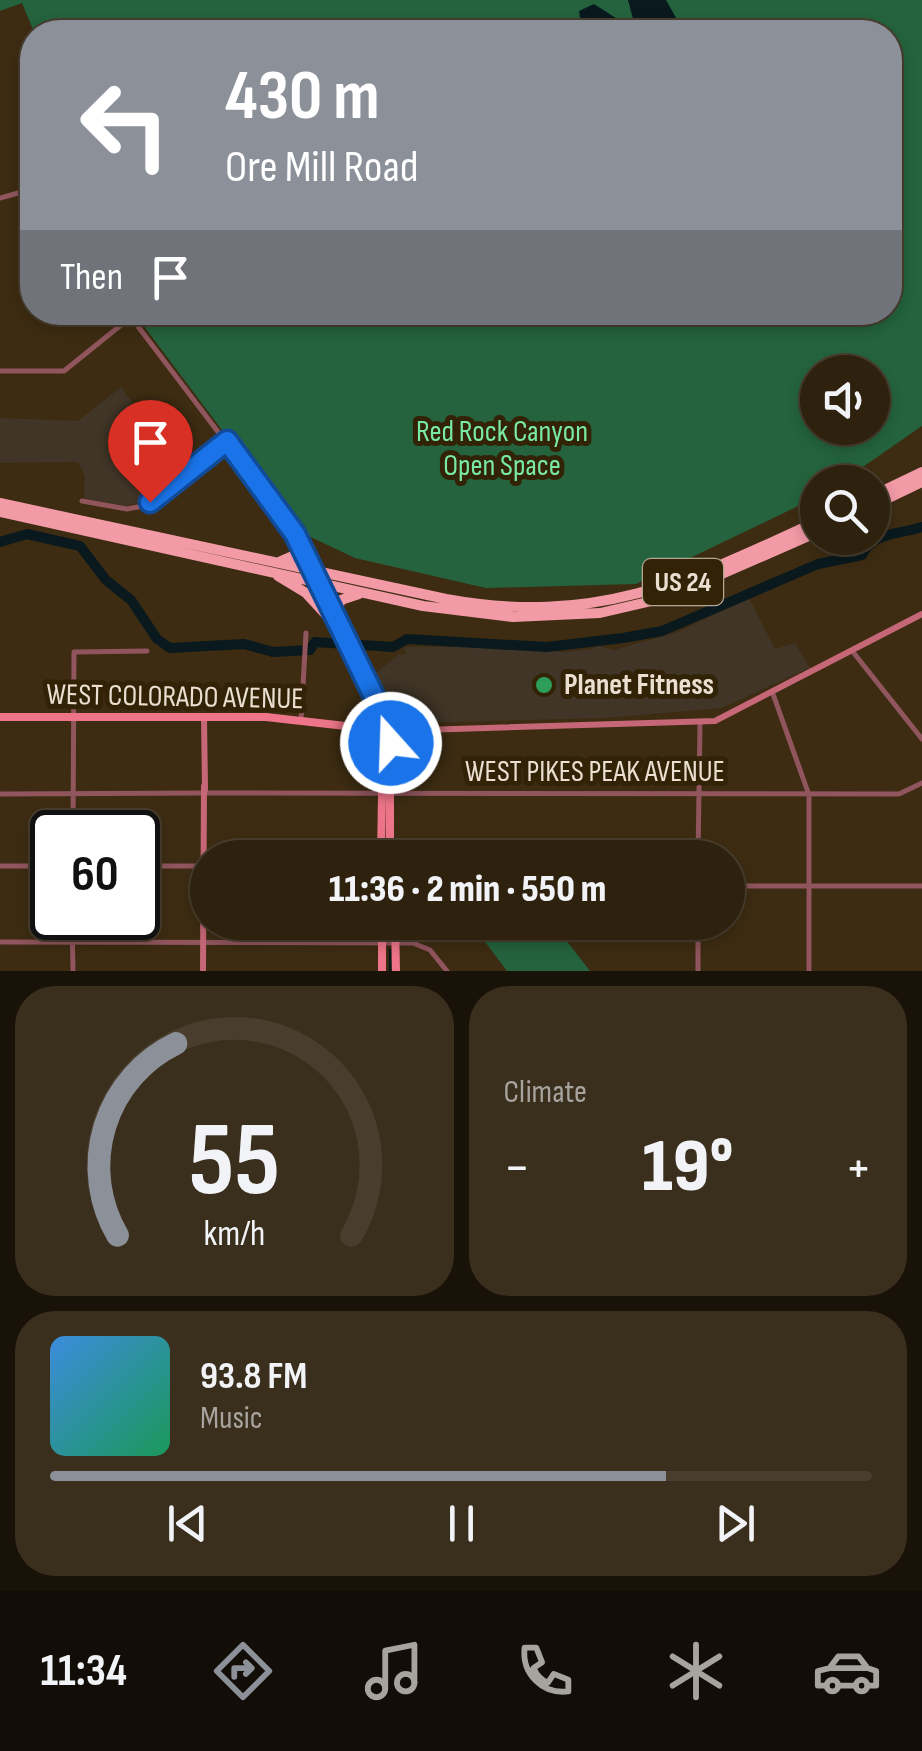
<!DOCTYPE html>
<meta charset="utf-8">
<style>
body{margin:0;font-family:"Sofia Sans Condensed",sans-serif;background:#3a2e1c;color:#f1f3f6;height:100vh;display:flex;flex-direction:column;font-size:38px;white-space:nowrap}
*{box-sizing:border-box;margin:0}
p{font-size:32px;color:#a7a39e}
.icon{flex:none;width:55px;height:55px;fill:none;stroke:currentColor;stroke-width:2;stroke-linecap:round;stroke-linejoin:round}
.map{position:relative;height:971px;overflow:hidden}
.drawer{display:flex;flex-direction:column;gap:15px;padding:15px;background:#191208;flex:1}
.drawer>*{flex:none}
.banner{position:absolute;left:20px;top:20px;width:882px;height:305px;border-radius:40px;box-shadow:0 5px 15px #0003,0 0 0 2px #493e2e;background:#8c9099;color:#fff;overflow:hidden}
.fabs{position:absolute;left:800px;top:355px;display:grid;gap:20px}
.fabs a{display:grid;place-items:center;width:90px;height:90px;border-radius:50%;background:#2e210e;box-shadow:0 5px 15px #0003,0 0 0 2px #493e2e;font-size:50px}
.speed{position:absolute;left:30px;top:810px;display:flex;gap:20px;font-size:50px;font-weight:700;text-align:center}
.speed>*{display:grid;place-content:center;width:130px;height:130px;border-radius:50%;background:#2e210e;box-shadow:0 5px 15px #0003,0 0 0 2px #493e2e;line-height:1}
.speed .limit{border:5px solid #111;border-radius:15px;background:#fff;color:#111}
.pin{position:absolute;display:grid;place-items:center;width:85px;height:85px;color:#fff;margin:-102px -42px;border-radius:50% 50% 50% 0;rotate:-45deg;box-shadow:0 0 10px #0007}
.pin .icon{rotate:45deg}
.me{position:absolute;width:110px;margin:-55px;rotate:340deg;stroke-linejoin:round;filter:drop-shadow(0 0 8px #0008)}
.turn{display:flex;align-items:center;gap:35px;height:210px;padding:0 40px;font-size:45px}
.turn .icon{width:130px;height:130px;stroke-width:2.5}
.turn b{display:block;font-size:70px;line-height:85px}
.then{display:flex;align-items:center;height:95px;padding:0 40px;background:#0003;gap:20px;font-size:38px}
.big{font-size:75px;font-weight:800;line-height:1.1}
.drawer .card{flex:1;display:flex;flex-direction:column;justify-content:center;gap:15px;min-width:0;padding:0 35px;border-radius:40px;background:#3a2e1c}
.drawer .dial{align-items:center;gap:0}
.dial svg{height:260px;overflow:visible;fill:none;stroke:#493e2e;stroke-width:7;stroke-linecap:round;text-anchor:middle}
.dial text{fill:#f1f3f6;stroke:none}
.song{display:flex;align-items:center;gap:30px}
.cover{width:120px;height:120px;border-radius:15px;background:linear-gradient(135deg,hsl(210 70% 55%),hsl(150 70% 35%))}
.played{height:10px;border-radius:5px;background:linear-gradient(90deg,#8c9099 75%,#493e2e 75%)}
.keys{display:flex;justify-content:space-around;direction:ltr}
.heat{display:flex;justify-content:space-between;align-items:center;font-size:55px;direction:ltr}
.drawer .tiles{flex:1;display:grid;gap:15px;grid-template-columns:1fr 1fr}
.card:last-child{grid-column:span 2}
.trip{position:absolute;left:190px;top:840px;width:555px;height:100px;border-radius:50px;background:#2e210e;box-shadow:0 5px 15px #0003,0 0 0 2px #493e2e;font-weight:800;line-height:100px;text-align:center}
.menu{display:flex;height:160px;justify-content:space-around;align-items:center;background:#120d06;color:#a7a39e}
.menu .icon{width:70px;height:70px}
.menu .current{color:#8c9099}
.menu b{font-size:45px;color:#f1f3f6}
.map>svg:first-child{display:block}
</style>
<div class="map">
<svg width="922" height="971" viewBox="0 0 922 971">
<rect width="100%" height="100%" fill="#3d2c12"/>
<path fill="#403526" d="M121,387l33,44 -10,9 29,38 -27,22 -20,6 -42,-8 1,-22 -7,-14 -78,1v-45l78,3z
M749,598l26,51 20,-6 15,25 -89,40 -117,10 -189,5 -20,-3 -11,-10 -16,-31 30,-24 8,-1 -2,-7 118,-1 40,6 31,-3 3,-4 18,5 64,-18z"/>
<path fill="#24633d" fill-rule="evenodd" d="M0,0h922v426l-81,56h-23l-1,15 -181,87 -150,4 -131,-30 -57,-27 -164,-218 756,-1v-280h-856l-12,-29 -22,8zM818,372h54v56h-54z
M471,923h87l1,8 31,40h-83z"/>
<path fill="#09191d" d="M628,0h38l18,32h-44l2,-8 -9,-5z
M594,4l39,25 -51,3 -3,-21z"/>
<g fill="none" stroke-linecap="round" stroke-linejoin="round">
<path stroke="#09191d" stroke-width="2.5" d="M390,971v-21"/>
<path stroke="#09191d" stroke-width="10" d="M0,542l27,-8 53,12 26,34 25,20 26,39 13,9 74,-4 29,8 37,-2 5,-8 78,5 14,-8 140,8 76,-9 39,-7 156,-67 44,-9c12,-24 37,-20 60,-28"/>
<path stroke="#90555d" stroke-width="5" d="M0,198l25,-7 7,4
M127,312l167,220
M0,371h64l67,-54
M82,501l45,8 16,-3 84,-65
M299,542l13,26
M853,652l69,87
M773,694l36,101v176
M301,720l5,-87
M205,793l694,1 23,-11
M0,794l203,-1
M73,832l1,-180 73,-1
M698,858l2,-135
M0,866h52
M138,866h70
M728,886h194
M72,918l1,53
M698,922v49
M630,932l68,1
M0,942l413,1 17,7 17,21"/>
<path stroke="#c56776" stroke-width="6" d="M204,716l1,74
M390,731l325,-10 207,-107
M203,971l1,-185"/>
<path stroke="#ee7589" stroke-width="8" d="M321,583l69,148v127
M319,591l64,140 -2,127
M0,717h266l124,14
M350,727l17,-14 2,-12
M382,922v49
M395,922l1,49"/>
<path stroke="#f29aa6" stroke-width="10" d="M872,496l50,-24
M0,503l446,96c148,27 241,-17 372,-78
M872,506l50,-24
M0,512l423,94 90,11 87,-4 69,-16 149,-65
M281,561l16,-7 -2,-20
M278,576l28,17 24,26
M339,624l-3,-12 5,-12 18,-6"/>
</g>
<g fill="none" stroke-linecap="round" stroke-linejoin="round">
<defs>
<path id="route" d="M150,502l77,-61 68,93 90,185 6,24"/>
</defs>
<use href="#route" stroke="#114b97" stroke-width="25"/>
<use href="#route" stroke="#1a73e8" stroke-width="18"/>
</g>
<circle fill="#2e9e5b" stroke="#322307" stroke-width="4" cx="544" cy="685" r="10"/>
<g text-anchor="middle" dominant-baseline="central" stroke-width="10" stroke-linejoin="round" paint-order="stroke">
<rect fill="#322307" stroke="#b3a794" stroke-width="2.5" x="643" y="559" width="80" height="46" rx="8"/>
<g font-size="28" font-weight="bold" fill="#eadfd0">
<text x="683" y="582">US 24</text>
</g>
<g font-size="30" fill="#79eaa2" stroke="#322307">
<text x="502" y="432">Red Rock Canyon<tspan x="502" dy="34">Open Space</tspan></text>
</g>
<g font-size="30" font-weight="bold" fill="#eadfd0" stroke="#322307" text-anchor="start">
<text x="564" y="685">Planet Fitness</text>
</g>
<g font-size="30" fill="#eadfd0" stroke="#322307">
<text transform="translate(175 697) rotate(1)">WEST COLORADO AVENUE</text>
<text x="595" y="772">WEST PIKES PEAK AVENUE</text>
</g>
</g>
</svg>
<div class="fabs">
<a><svg class="icon" aria-label="sound" viewBox="0 0 24 24"><path d="M4 9h4l5-4v14l-5-4H4zM17 9q2 3 0 6"/></svg></a>
<a><svg class="icon" aria-label="search" viewBox="0 0 24 24"><circle cx="10" cy="10" r="6"/><path d="M15 15l6 6"/></svg></a>
</div>
<div class="speed"><div class="limit">60</div></div>
<div class="pin" style="left:150px;top:502px;background:#d93025"><svg class="icon" aria-label="arrive" viewBox="0 0 24 24"><path d="M6 21V4h12l-3 4 3 4H6"/></svg></div>
<svg class="me" style="left:391px;top:743px" viewBox="-20 -20 40 40"><circle r="17" fill="#1a73e8" stroke="#fff" stroke-width="3"/><path d="M0-11L8 9 0 5-8 9z" fill="#fff"/></svg>
<div class="trip">11:36 · 2 min · 550 m</div>
<div class="banner">
<div class="turn"><svg class="icon" aria-label="left" viewBox="0 0 24 24"><path d="M17 20v-9H6M10 6l-5 5 5 5"/></svg><div><b>430 m</b>Ore Mill Road</div></div>
<div class="then">Then<svg class="icon" aria-label="arrive" viewBox="0 0 24 24"><path d="M6 21V4h12l-3 4 3 4H6"/></svg></div>
</div>
</div>
<section class="drawer">
<div class="tiles">
<div class="card dial"><svg viewBox="0 0 100 80">
<path d="M14 69A42 42 0 1 1 86 69"/>
<path d="M14 69A42 42 0 0 1 32 10" stroke="#8c9099"/>
<text x="50" y="56" font-size="32" font-weight="700">55</text>
<text x="50" y="72" font-size="11">km/h</text>
</svg></div>
<div class="card"><p>Climate</p>
<div class="heat"><a>−</a><b class="big">19°</b><a>+</a></div>
</div>
<div class="card">
<div class="song"><i class="cover"></i><div><b>93.8 FM</b><p>Music</p></div></div>
<div class="played"></div>
<div class="keys"><svg class="icon" aria-label="previous" viewBox="0 0 24 24"><path d="M18 5L8 12l10 7zM5 5v14"/></svg><svg class="icon" aria-label="pause" viewBox="0 0 24 24"><path d="M8 5v14M16 5v14"/></svg><svg class="icon" aria-label="next" viewBox="0 0 24 24"><path d="M6 5l10 7-10 7zM19 5v14"/></svg></div>
</div>
</div>
</section>
<nav class="menu">
<b>11:34</b>
<svg class="icon current" aria-label="directions" viewBox="0 0 24 24"><path d="M12 3l9 9-9 9-9-9zM9 14v-3h6M13 9l2 2-2 2"/></svg>
<svg class="icon" aria-label="music" viewBox="0 0 24 24"><path d="M9 18V5l10-2v13"/><circle cx="6" cy="18" r="3"/><circle cx="16" cy="16" r="3"/></svg>
<svg class="icon" aria-label="phone" viewBox="0 0 24 24"><path d="M5 4h4l2 5-3 2q2 4 5 5l2-3 5 2v4C11 20 4 13 5 4z"/></svg>
<svg class="icon" aria-label="climate" viewBox="0 0 24 24"><path d="M12 3v18M4 7l16 10M4 17L20 7"/></svg>
<svg class="icon" aria-label="car" viewBox="0 0 24 24"><path d="M5 17H2v-5l4-1 3-4h7l3 4 3 1v5h-3M9 17h6M6 11h13"/><circle cx="7" cy="17" r="2"/><circle cx="17" cy="17" r="2"/></svg>
</nav>
